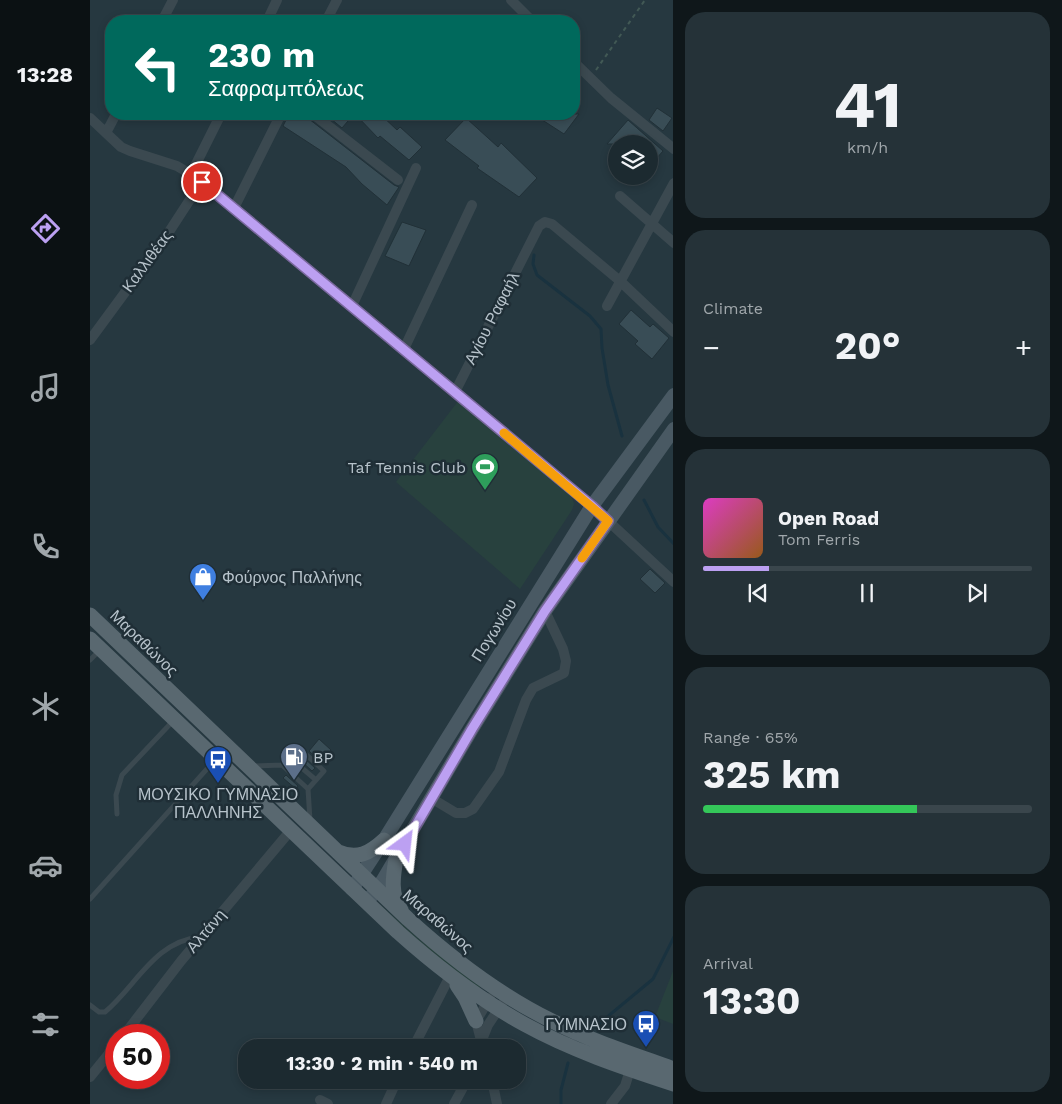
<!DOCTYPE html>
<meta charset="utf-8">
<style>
body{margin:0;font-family:"Work Sans",sans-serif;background:#253238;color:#f1f3f6;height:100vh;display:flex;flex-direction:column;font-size:19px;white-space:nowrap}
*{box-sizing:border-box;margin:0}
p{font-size:16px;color:#a0a7ab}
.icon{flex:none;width:28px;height:28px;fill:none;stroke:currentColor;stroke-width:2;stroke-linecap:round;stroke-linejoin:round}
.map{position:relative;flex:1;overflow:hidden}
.details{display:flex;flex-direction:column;gap:12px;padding:12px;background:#0f171a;width:389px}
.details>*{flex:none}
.banner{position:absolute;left:15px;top:15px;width:475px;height:105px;border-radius:20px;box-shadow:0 2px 8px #0003,0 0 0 1px #3a464c;background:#00695c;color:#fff;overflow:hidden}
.tools{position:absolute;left:518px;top:135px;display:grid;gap:10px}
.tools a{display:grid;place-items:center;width:50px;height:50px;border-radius:50%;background:#1c2a30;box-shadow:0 2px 8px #0003,0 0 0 1px #3a464c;font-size:25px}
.speed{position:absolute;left:15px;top:1024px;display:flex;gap:10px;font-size:25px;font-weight:700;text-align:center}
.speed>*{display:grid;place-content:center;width:65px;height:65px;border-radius:50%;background:#1c2a30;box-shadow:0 2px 8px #0003,0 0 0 1px #3a464c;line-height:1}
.speed .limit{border:8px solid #d22;background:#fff;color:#111}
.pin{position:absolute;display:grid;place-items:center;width:42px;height:42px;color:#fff;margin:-21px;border:2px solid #fff;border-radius:50%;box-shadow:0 1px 5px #0007}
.me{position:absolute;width:55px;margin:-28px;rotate:30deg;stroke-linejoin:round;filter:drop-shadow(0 0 4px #0008)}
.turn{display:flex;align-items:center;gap:18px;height:105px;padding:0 20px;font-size:22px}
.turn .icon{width:65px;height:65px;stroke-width:2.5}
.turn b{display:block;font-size:35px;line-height:42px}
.big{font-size:38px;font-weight:700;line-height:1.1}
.details .card{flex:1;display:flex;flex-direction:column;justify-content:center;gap:8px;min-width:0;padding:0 18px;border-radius:20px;background:#253238}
.details .dial{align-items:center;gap:0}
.dial b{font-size:65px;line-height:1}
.song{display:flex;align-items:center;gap:15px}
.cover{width:60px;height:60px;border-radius:8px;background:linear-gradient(135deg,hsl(310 70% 55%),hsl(30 70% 35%))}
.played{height:5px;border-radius:2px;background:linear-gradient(90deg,#bca0f2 20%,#3a464c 20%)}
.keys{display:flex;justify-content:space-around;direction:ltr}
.heat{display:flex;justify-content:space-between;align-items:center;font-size:28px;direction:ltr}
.charge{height:8px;border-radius:4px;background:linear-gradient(90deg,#34c759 65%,#3a464c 0)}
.trip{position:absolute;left:148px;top:1039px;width:288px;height:50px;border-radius:20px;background:#1c2a30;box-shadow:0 2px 8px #0003,0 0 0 1px #3a464c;font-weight:700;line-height:50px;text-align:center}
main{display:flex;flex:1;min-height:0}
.menu{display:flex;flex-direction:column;width:90px;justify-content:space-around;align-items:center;background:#0b1113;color:#a0a7ab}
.menu .icon{width:35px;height:35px}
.menu .active{color:#bca0f2}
.menu b{font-size:22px;color:#f1f3f6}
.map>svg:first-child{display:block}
</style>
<main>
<nav class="menu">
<b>13:28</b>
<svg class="icon active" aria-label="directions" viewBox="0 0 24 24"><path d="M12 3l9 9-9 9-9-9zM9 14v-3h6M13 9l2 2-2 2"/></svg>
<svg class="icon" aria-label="music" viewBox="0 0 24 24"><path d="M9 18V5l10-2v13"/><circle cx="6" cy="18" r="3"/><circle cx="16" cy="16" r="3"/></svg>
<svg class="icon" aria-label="phone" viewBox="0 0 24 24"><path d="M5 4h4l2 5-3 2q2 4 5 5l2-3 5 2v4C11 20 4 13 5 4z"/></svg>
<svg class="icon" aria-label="climate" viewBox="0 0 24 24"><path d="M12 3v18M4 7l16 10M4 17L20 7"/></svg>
<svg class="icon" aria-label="car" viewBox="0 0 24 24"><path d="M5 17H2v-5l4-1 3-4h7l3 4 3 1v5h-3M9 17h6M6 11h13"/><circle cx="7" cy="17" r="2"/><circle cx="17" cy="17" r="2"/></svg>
<svg class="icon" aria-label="filters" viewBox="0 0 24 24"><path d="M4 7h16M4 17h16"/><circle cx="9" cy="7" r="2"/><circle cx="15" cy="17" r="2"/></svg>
</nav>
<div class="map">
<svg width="584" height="1104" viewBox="0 0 584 1104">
<rect width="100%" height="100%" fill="#263840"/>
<path fill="#28413e" d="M369,400l113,97 2,7 -2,6 -52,79 -124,-107z
M285,900l45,40 61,46 -3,4 -26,-17z
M583,971l1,53h-1l-18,-7z"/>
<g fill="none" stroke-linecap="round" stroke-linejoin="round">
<path stroke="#19323f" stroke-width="3" d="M444,255l-1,9 4,11 53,41 11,13 1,19 6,37 14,51
M554,500l14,27 16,17
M505,1027l58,-48 21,-42
M471,1104v-14l7,-27"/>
</g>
<path fill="#394d56" stroke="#213037" d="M567,108l15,10 -9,13 -14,-11z
M199,114h15l5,5 85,66 5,2 -12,18 -25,-21 -16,-17 -63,-41z
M235,114h29l-12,14z
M265,114h25l17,16 3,-3 22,20 -13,13 -29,-24 -2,2z
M443,114h46l-15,20z
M376,118l32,29 3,-4 36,35 -18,19 -42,-29 2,-2 -34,-26z
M538,120l35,31 -14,16v-23h-42z
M312,222l24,8 -17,36 -24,-10z
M541,310l19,17 3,-3 16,14 -17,21 -17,-15 3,-3 -19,-17z
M560,569l15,14 -10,10 -15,-14z
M229,739l12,11 -10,12 -12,-11z
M213,757l12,11 -3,3 -12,-11z
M196,775l12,11 -2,3 -13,-11z"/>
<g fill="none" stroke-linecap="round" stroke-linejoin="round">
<path stroke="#425955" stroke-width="2" stroke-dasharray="4 4" stroke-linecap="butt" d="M506,70l49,-70"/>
<path stroke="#3b4950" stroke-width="5" d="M0,660l9,-9
M199,757l27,23
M192,765l26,24 2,31
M164,766l28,-1 16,-18 26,24 -16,18
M27,814l-1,-19 6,-20 51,-54
M0,899l125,-139
M0,1005l9,7h6c31,-26 50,-71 95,-75"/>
<path stroke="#3b4950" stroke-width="10" d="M421,0l21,21
M72,21l11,-21
M177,21l10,-21
M236,21l11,-21
M484,62l37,36 63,51
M223,114l85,66
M0,118l31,29 9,4 47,15 25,15 390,325 82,76
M16,133l10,-19
M101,174l30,-60
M530,196l54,47
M144,208l47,-94
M262,306l64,-138
M517,306l67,-123
M0,340l75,-102 37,-57
M314,349l68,-144
M365,392l84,-166 6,-4 7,2 68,57 54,51
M341,798l25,15h9l8,-4 26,-37 27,-72 7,-12 31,-15 2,-12 -3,-12 -18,-38
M34,1035l57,-74 110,-131
M392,1040l6,-15 14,-21
M323,1048l37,-72
M393,1048l-7,-27 14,-23
M0,1077l26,-32
M402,1080l5,24
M230,1100l8,4
M296,1104l11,-24
M364,1104l13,-24
M521,1104l14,-18 5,-16"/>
<path stroke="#495963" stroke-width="14" d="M262,889l32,-49 208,-334 82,-111
M280,898l13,-18 89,-151 73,-118 129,-182"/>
<path stroke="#596870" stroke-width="15" d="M0,615l318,304c44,40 91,76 144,102 39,20 80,33 122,48
M0,639l308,293c39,35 81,67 126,92 47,26 98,43 150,60
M249,852c18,8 31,1 45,-12
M306,859c-3,17 -6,36 5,51
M367,985l8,12 11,24"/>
</g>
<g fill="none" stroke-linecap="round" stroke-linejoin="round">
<defs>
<path id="route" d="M112,182l390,324 16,15 -63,90 -73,118 -67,115"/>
</defs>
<use href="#route" stroke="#7a689d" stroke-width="12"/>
<use href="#route" stroke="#bca0f2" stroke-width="9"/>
<path stroke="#f59e0b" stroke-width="9" d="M414,433l104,88 -26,37"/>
</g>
<defs>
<symbol id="stadium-pin" viewBox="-11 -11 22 30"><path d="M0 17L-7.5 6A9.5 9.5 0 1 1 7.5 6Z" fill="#2e9e5b" stroke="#1f2e36"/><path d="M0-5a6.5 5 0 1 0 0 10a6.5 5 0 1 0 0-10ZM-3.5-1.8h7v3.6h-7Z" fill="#fff"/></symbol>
<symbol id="shop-pin" viewBox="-11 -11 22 30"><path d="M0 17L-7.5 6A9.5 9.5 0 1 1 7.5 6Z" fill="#3f7fe0" stroke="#1f2e36"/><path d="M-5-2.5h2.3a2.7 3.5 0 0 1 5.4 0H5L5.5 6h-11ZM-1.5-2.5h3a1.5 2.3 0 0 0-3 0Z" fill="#fff"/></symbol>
<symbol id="fuel-pin" viewBox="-11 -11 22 30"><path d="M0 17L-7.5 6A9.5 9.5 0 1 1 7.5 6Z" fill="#5c6f8a" stroke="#1f2e36"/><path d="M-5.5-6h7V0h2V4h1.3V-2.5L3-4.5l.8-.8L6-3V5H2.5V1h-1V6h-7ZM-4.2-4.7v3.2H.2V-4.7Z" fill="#fff"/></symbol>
<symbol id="bus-pin" viewBox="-11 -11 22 30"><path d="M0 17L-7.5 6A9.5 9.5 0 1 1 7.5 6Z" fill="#1a4fb4" stroke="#1f2e36"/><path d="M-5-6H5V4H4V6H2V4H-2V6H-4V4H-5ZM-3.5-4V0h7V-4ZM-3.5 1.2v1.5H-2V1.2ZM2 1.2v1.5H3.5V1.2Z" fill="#fff"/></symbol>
</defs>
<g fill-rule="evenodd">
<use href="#stadium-pin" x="379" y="451" width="32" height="43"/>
<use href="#shop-pin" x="97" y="561" width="32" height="43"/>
<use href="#fuel-pin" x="188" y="741" width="32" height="43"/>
<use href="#bus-pin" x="112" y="744" width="32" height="43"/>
<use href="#bus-pin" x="540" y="1008" width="32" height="43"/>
</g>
<g text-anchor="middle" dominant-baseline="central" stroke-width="5" stroke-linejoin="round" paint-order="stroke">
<g font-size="16" fill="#b7c3cb" stroke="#1f2e36">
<text transform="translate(57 261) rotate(-54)">Καλλιθέας</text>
<text transform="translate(402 318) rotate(-63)">Αγίου Ραφαήλ</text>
<text transform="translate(404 630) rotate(-58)">Πογωνίου</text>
<text transform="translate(54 643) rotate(44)">Μαραθώνος</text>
<text transform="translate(348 921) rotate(41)">Μαραθώνος</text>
<text transform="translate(116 931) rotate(-50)">Αλτάνη</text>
</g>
<g font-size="16" fill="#b7c3cb" stroke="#1f2e36" text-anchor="end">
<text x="376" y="467">Taf Tennis Club</text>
<text x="132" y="577" text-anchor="start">Φούρνος Παλλήνης</text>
<text x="223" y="757" text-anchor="start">BP</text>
<text x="128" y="794" text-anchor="middle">ΜΟΥΣΙΚΟ ΓΥΜΝΑΣΙΟ<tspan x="128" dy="18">ΠΑΛΛΗΝΗΣ</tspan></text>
<text x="537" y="1024">ΓΥΜΝΑΣΙΟ</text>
</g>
</g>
</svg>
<div class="tools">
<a><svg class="icon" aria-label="layers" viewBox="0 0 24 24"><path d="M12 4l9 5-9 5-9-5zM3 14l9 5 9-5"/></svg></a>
</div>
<div class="speed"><div class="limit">50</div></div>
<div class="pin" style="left:112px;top:182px;background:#d93025"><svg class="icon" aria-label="arrive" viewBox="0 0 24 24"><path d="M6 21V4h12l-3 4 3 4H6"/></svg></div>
<svg class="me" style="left:315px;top:844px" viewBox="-20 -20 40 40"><path d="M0-17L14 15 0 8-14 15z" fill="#bca0f2" stroke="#fff" stroke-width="4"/></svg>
<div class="trip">13:30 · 2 min · 540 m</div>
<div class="banner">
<div class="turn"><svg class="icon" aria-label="left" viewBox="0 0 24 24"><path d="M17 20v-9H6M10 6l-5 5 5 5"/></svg><div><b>230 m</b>Σαφραμπόλεως</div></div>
</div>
</div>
<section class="details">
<div class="card dial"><b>41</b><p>km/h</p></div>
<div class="card"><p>Climate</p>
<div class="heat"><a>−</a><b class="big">20°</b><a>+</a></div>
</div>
<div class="card">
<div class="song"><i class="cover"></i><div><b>Open Road</b><p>Tom Ferris</p></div></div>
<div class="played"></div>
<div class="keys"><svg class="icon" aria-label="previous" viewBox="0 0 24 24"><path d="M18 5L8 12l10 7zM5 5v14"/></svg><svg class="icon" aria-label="pause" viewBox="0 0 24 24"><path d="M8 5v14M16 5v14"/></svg><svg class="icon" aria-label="next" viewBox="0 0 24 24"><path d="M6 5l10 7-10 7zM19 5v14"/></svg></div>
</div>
<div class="card"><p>Range · 65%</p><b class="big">325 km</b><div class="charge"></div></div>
<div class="card"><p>Arrival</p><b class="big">13:30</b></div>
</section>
</main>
